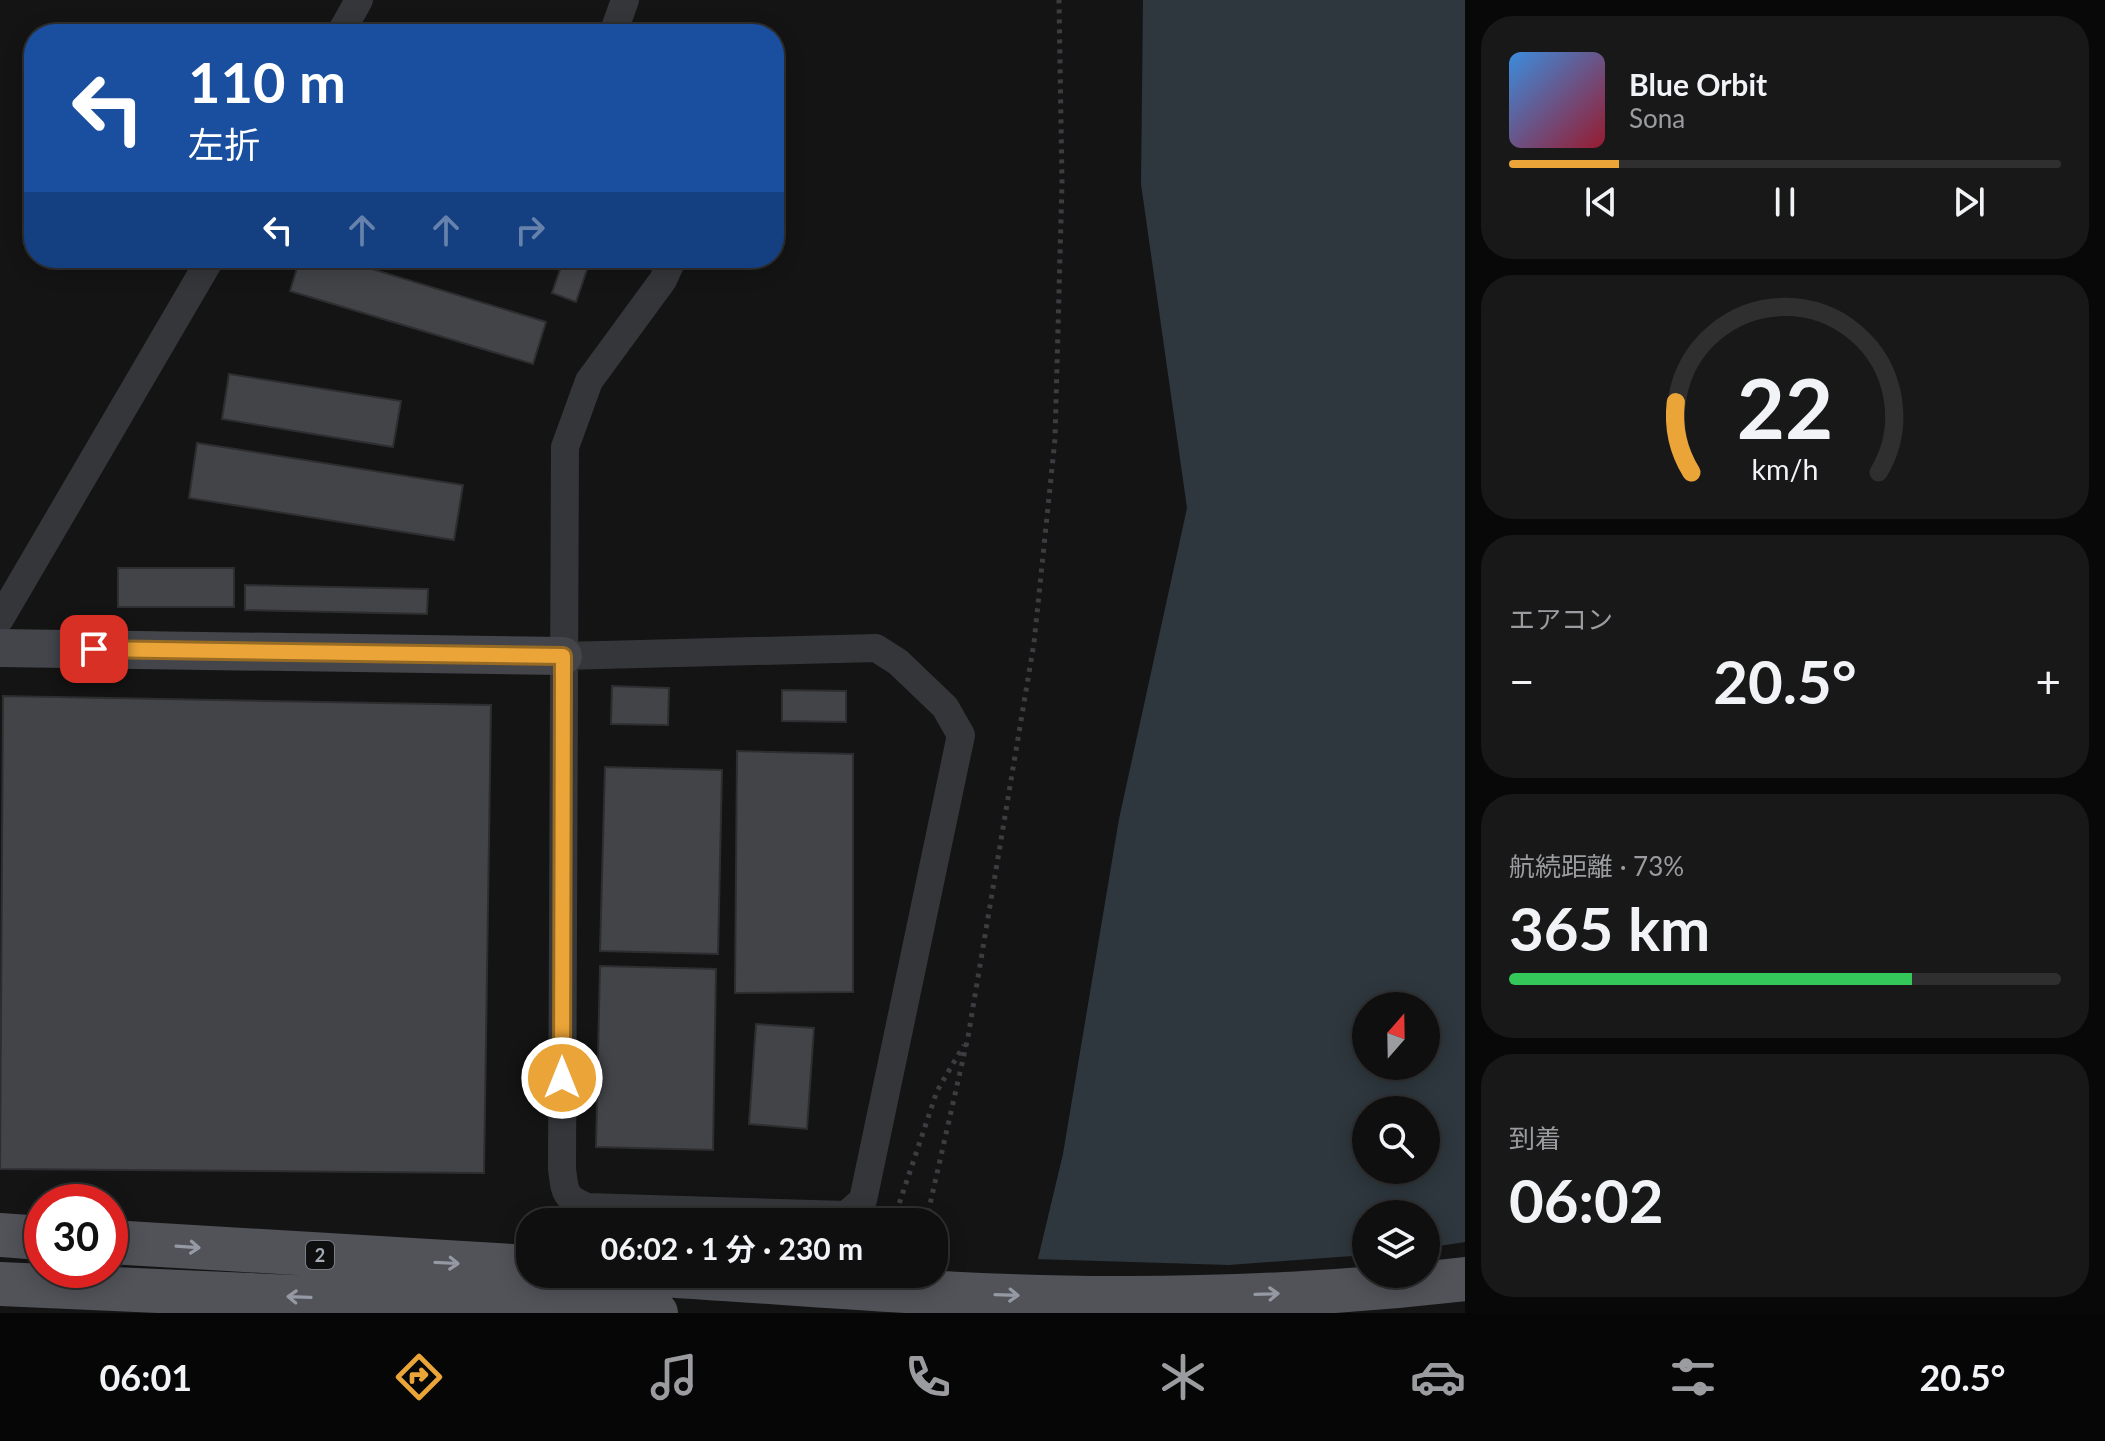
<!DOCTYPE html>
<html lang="ja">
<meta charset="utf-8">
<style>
body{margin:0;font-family:Lato,"Noto Sans JP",sans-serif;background:#181819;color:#f1f3f6;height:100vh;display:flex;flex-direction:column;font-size:30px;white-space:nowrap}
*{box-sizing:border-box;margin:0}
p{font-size:26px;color:#9b9c9f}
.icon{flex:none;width:44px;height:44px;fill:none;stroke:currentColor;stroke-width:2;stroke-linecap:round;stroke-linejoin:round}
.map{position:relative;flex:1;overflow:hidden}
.panel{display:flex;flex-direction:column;gap:16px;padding:16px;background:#080809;width:640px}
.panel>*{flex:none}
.guide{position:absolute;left:24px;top:24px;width:760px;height:244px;border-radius:32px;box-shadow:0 4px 20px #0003,0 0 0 2px #2f2f30;background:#1a4fa0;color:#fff;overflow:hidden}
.needle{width:52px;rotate:20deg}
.tools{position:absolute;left:1352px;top:992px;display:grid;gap:16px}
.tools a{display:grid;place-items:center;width:88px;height:88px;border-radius:50%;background:#0f0f10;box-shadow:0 4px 20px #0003,0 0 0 2px #2f2f30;font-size:40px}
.speed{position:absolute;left:24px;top:1184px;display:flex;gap:16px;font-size:40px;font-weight:700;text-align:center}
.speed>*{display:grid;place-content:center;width:104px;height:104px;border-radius:50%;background:#0f0f10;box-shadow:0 4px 20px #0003,0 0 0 2px #2f2f30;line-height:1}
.speed .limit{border:12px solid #d22;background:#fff;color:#111}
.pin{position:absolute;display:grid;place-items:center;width:68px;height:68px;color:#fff;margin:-34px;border-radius:16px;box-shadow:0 4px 12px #0006}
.me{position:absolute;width:88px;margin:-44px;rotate:0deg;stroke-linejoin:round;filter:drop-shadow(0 0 6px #0008)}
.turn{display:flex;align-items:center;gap:28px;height:168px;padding:0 32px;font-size:36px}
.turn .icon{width:104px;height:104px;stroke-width:2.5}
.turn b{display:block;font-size:56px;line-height:68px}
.lanes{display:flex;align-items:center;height:76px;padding:0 32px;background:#0003;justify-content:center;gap:40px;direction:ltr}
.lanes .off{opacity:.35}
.big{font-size:60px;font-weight:700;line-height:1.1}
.panel .tile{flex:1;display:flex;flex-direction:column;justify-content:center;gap:12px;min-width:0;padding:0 28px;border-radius:32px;background:#181819}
.panel .dial{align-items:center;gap:0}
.dial svg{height:208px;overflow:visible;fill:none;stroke:#2f2f30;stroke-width:7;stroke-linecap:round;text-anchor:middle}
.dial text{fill:#f1f3f6;stroke:none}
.song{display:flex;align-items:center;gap:24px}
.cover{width:96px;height:96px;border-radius:12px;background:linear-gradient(135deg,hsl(210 70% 55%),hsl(350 70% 35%))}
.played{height:8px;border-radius:4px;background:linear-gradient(90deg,#eaa437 20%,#2f2f30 20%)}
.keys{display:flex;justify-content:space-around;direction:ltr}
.heat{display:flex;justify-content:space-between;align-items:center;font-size:44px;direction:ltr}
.charge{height:12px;border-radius:6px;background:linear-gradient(90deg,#34c759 73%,#2f2f30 0)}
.trip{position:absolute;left:516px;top:1208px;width:432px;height:80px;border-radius:32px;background:#0f0f10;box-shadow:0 4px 20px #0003,0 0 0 2px #2f2f30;font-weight:700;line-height:80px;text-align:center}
.tabs{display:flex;height:128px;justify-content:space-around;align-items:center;background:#060606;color:#9b9c9f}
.tabs .icon{width:56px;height:56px}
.tabs .on{color:#eaa437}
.tabs b{font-size:36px;color:#f1f3f6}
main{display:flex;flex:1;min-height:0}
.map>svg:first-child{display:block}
</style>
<main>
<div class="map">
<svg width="1465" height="1313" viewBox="0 0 1465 1313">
<rect width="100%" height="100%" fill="#141415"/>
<path fill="#2d373d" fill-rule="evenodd" d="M1143,0h322v1313h-440l38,-159 56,-335 68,-311 -46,-324zM1366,1006h60v60h-60zM1366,1110h60v60h-60zM1366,1214h60v60h-60z"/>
<path fill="#141415" d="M1465,1242v71h-444l13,-54 195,6 137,-10v19h60v-26z"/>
<path fill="#434448" stroke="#2e2e31" stroke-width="2" d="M436,26l26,8h-29z
M300,258h36l210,64 -13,42 -243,-73z
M564,258h27l-15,44 -24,-9z
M229,374l172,27 -8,46 -171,-28z
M197,443l266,42 -9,55 -265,-42z
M118,568h116v39h-116z
M245,585l183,4 -1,25 -182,-4z
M612,686l57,2 -1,37 -57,-1z
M782,690l64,1v31l-64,-1z
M3,696l488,9 -7,468 -484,-4z
M737,751l116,3v238l-118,1z
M605,767l117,3 -4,184 -118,-3z
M600,966l116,3 -3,181 -117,-3z
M756,1024l58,4 -7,101 -58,-5z"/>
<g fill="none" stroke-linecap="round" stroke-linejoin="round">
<path stroke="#3b3d41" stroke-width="5" stroke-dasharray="4 6" stroke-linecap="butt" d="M893,1222l44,-131 27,-46
M926,1222l42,-185 66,-394 21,-204 7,-256 -3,-183"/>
<path stroke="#35363a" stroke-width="28" d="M340,34l19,-34
M616,34l-1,-6 10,-28
M0,619l211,-361
M563,656l313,-8 22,14 47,45 16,28 -98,465 -17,15 -259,-8c-23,-9 -22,-15 -25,-38l3,-722 24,-66 74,-101 10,-22"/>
<path stroke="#43454a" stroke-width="38" d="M0,648l563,8"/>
<path stroke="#515359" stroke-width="44" d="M0,1235l42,3
M110,1242l420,25
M643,1274c161,9 322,25 484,24 113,0 226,-6 338,-19
M0,1284l656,29"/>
</g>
<defs><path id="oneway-shaft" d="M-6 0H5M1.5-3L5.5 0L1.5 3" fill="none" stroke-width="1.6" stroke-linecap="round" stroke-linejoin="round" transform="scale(2)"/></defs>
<g stroke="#9599a3">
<use href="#oneway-shaft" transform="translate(188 1247) rotate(4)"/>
<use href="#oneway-shaft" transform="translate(447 1263) rotate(3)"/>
<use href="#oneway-shaft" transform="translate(1267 1294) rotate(-2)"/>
<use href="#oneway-shaft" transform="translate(1007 1295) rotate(2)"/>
<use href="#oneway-shaft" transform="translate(299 1297) rotate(-178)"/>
</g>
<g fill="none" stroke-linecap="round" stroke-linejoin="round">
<defs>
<path id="route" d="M94,649l469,7 -1,422"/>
</defs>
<use href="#route" stroke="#986b24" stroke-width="20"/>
<use href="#route" stroke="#eaa437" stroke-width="14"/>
</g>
<g text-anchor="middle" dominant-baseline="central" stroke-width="8" stroke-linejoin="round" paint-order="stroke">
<rect fill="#0f0f10" stroke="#797c84" stroke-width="2" x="306" y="1241" width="28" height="28" rx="6"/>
<g font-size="18" font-weight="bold" fill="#a6abb5">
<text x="320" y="1255">2</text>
</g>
</g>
</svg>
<div class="tools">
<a><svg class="needle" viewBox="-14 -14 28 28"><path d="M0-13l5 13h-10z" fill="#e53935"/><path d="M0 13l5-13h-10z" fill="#9b9c9f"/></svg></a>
<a><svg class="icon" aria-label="search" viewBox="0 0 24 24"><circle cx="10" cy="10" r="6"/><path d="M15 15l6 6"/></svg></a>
<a><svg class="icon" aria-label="layers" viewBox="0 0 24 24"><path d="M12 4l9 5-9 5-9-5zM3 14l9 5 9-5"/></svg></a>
</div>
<div class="speed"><div class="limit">30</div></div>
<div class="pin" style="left:94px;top:649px;background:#d93025"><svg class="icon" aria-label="arrive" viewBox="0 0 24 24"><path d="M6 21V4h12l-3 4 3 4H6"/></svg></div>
<svg class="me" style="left:562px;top:1078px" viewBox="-20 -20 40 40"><circle r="17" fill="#eaa437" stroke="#fff" stroke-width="3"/><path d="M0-11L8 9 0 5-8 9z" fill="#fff"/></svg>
<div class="trip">06:02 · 1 分 · 230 m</div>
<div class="guide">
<div class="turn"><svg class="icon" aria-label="left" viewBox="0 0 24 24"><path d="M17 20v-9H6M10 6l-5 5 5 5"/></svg><div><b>110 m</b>左折</div></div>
<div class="lanes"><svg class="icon" aria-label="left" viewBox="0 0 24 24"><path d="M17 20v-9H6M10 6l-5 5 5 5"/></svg><svg class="icon off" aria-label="ahead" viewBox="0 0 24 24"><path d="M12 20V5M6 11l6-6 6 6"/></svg><svg class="icon off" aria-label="ahead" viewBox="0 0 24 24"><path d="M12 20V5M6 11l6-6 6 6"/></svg><svg class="icon off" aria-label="right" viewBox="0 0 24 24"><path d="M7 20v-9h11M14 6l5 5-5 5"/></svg></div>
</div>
</div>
<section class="panel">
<div class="tile">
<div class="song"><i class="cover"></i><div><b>Blue Orbit</b><p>Sona</p></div></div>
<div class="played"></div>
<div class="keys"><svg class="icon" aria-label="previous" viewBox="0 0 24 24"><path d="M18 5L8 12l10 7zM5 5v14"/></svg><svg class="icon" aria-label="pause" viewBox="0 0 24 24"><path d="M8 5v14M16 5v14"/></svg><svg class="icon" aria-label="next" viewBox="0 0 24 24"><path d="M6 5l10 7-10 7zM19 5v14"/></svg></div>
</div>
<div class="tile dial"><svg viewBox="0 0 100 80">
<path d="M14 69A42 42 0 1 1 86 69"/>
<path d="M14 69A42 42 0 0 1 8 42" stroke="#eaa437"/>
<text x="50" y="56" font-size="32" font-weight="700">22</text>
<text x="50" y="72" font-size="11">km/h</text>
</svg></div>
<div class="tile"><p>エアコン</p>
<div class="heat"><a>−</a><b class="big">20.5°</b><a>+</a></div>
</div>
<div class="tile"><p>航続距離 · 73%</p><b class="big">365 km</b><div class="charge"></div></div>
<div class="tile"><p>到着</p><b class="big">06:02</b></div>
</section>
</main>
<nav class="tabs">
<b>06:01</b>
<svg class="icon on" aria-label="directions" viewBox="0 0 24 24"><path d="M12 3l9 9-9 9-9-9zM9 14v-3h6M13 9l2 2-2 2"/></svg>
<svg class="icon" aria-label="music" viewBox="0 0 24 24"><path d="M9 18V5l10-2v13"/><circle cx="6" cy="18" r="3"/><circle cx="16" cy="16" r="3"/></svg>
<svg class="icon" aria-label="phone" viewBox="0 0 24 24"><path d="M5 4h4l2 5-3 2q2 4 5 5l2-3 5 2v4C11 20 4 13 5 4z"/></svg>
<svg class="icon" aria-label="climate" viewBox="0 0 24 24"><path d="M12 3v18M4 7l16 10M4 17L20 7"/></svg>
<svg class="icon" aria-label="car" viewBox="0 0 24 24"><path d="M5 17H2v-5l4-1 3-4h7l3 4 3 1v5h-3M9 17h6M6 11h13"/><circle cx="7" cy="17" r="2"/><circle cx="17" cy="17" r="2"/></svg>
<svg class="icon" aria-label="filters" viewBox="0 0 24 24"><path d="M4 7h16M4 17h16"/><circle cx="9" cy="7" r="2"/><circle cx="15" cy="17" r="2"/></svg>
<b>20.5°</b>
</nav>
